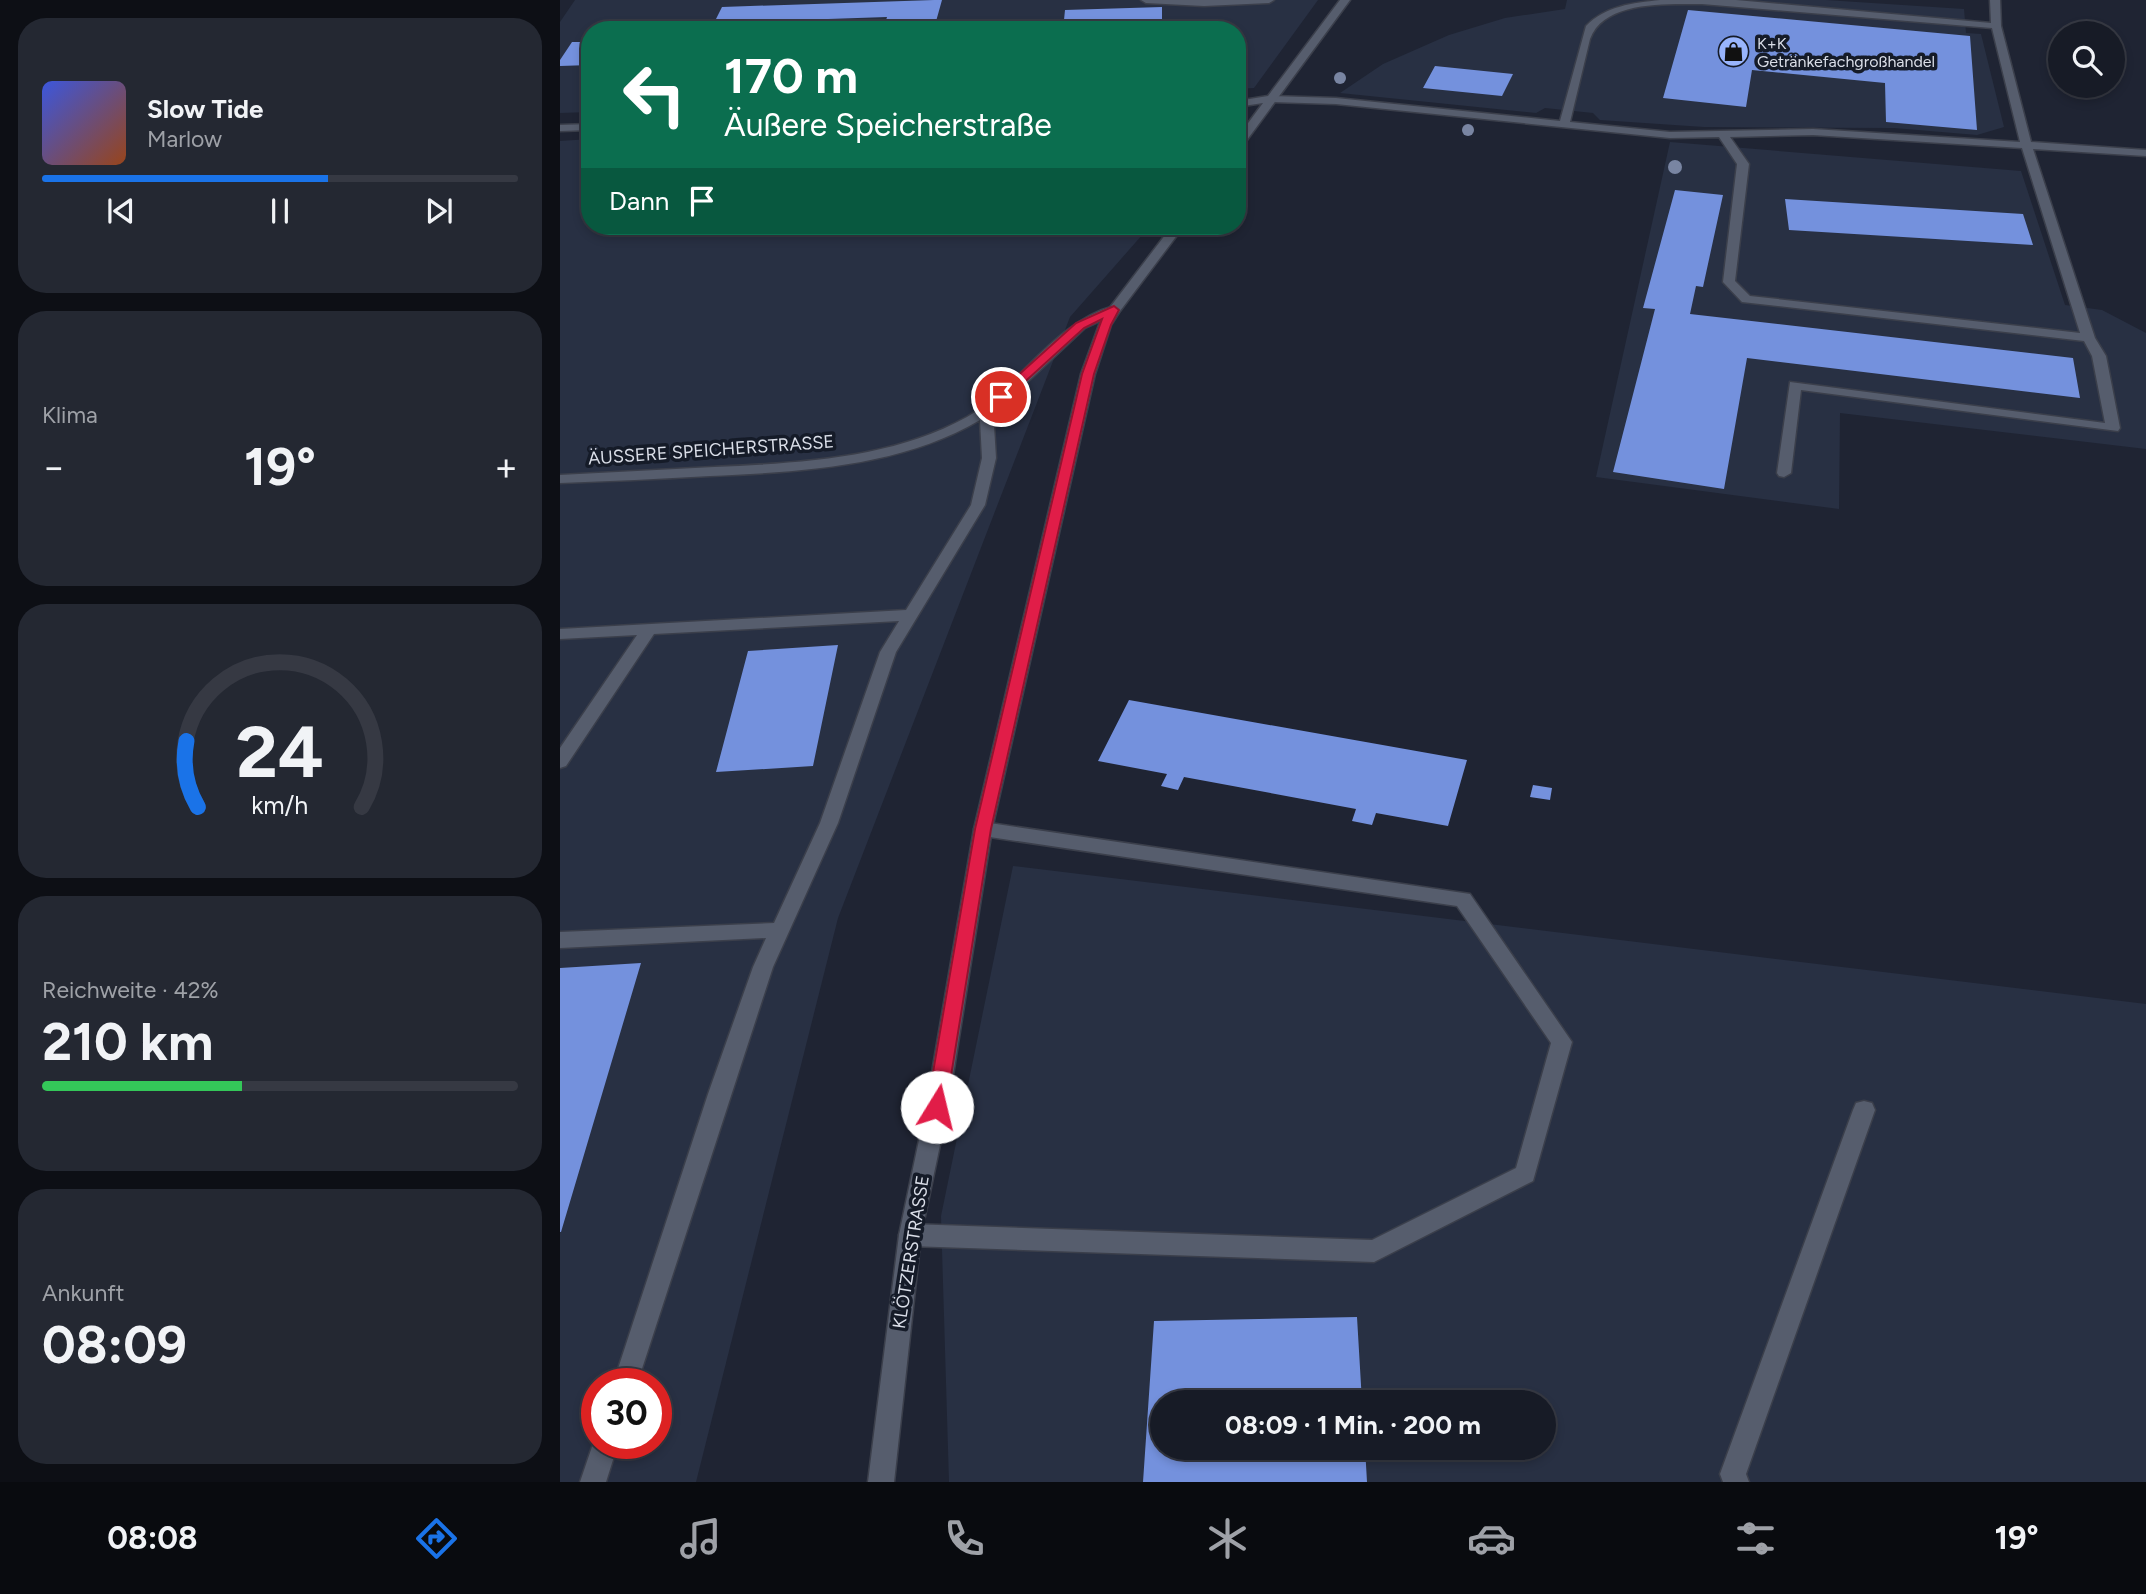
<!DOCTYPE html>
<html lang="de">
<meta charset="utf-8">
<style>
body{margin:0;font-family:Figtree,sans-serif;background:#242832;color:#f1f3f6;height:100vh;display:flex;flex-direction:column;font-size:26px;white-space:nowrap}
*{box-sizing:border-box;margin:0}
p{font-size:23px;color:#9ea1a7}
.icon{flex:none;width:38px;height:38px;fill:none;stroke:currentColor;stroke-width:2;stroke-linecap:round;stroke-linejoin:round}
.map{position:relative;flex:1;overflow:hidden}
.sheet{display:flex;flex-direction:column;gap:18px;padding:18px;background:#0d0f15;width:560px}
.sheet>*{flex:none}
.top-card{position:absolute;left:21px;top:21px;width:665px;height:214px;border-radius:28px;box-shadow:0 4px 10px #0003,0 0 0 2px #363943;background:#0b6e4f;color:#fff;overflow:hidden}
.buttons{position:absolute;left:1488px;top:21px;display:grid;gap:14px}
.buttons a{display:grid;place-items:center;width:77px;height:77px;border-radius:50%;background:#171b26;box-shadow:0 4px 10px #0003,0 0 0 2px #363943;font-size:35px}
.speed{position:absolute;left:21px;top:1368px;display:flex;gap:14px;font-size:35px;font-weight:700;text-align:center}
.speed>*{display:grid;place-content:center;width:91px;height:91px;border-radius:50%;background:#171b26;box-shadow:0 4px 10px #0003,0 0 0 2px #363943;line-height:1}
.speed .limit{border:10px solid #d22;background:#fff;color:#111}
.pin{position:absolute;display:grid;place-items:center;width:60px;height:60px;color:#fff;margin:-30px;border:4px solid #fff;border-radius:50%;box-shadow:0 2px 7px #0007}
.me{position:absolute;width:77px;margin:-38px;rotate:9deg;stroke-linejoin:round;filter:drop-shadow(0 0 5px #0008)}
.turn{display:flex;align-items:center;gap:24px;height:147px;padding:0 28px;font-size:32px}
.turn .icon{width:91px;height:91px;stroke-width:2.5}
.turn b{display:block;font-size:49px;line-height:60px}
.then{display:flex;align-items:center;height:66px;padding:0 28px;background:#0003;gap:14px;font-size:26px}
.big{font-size:52px;font-weight:700;line-height:1.1}
.sheet .widget{flex:1;display:flex;flex-direction:column;justify-content:center;gap:10px;min-width:0;padding:0 24px;border-radius:28px;background:#242832}
.sheet .dial{align-items:center;gap:0}
.dial svg{height:182px;overflow:visible;fill:none;stroke:#363943;stroke-width:7;stroke-linecap:round;text-anchor:middle}
.dial text{fill:#f1f3f6;stroke:none}
.song{display:flex;align-items:center;gap:21px}
.cover{width:84px;height:84px;border-radius:10px;background:linear-gradient(135deg,hsl(230 70% 55%),hsl(20 70% 35%))}
.played{height:7px;border-radius:4px;background:linear-gradient(90deg,#1a73e8 60%,#363943 60%)}
.keys{display:flex;justify-content:space-around;direction:ltr}
.heat{display:flex;justify-content:space-between;align-items:center;font-size:38px;direction:ltr}
.charge{height:10px;border-radius:5px;background:linear-gradient(90deg,#34c759 42%,#363943 0)}
.trip{position:absolute;left:590px;top:1390px;width:406px;height:70px;border-radius:35px;background:#171b26;box-shadow:0 4px 10px #0003,0 0 0 2px #363943;font-weight:700;line-height:70px;text-align:center}
.tabs{display:flex;height:112px;justify-content:space-around;align-items:center;background:#090b0f;color:#9ea1a7}
.tabs .icon{width:49px;height:49px}
.tabs .on{color:#1a73e8}
.tabs b{font-size:32px;color:#f1f3f6}
main{display:flex;flex:1;min-height:0}
.map>svg:first-child{display:block}
</style>
<main>
<section class="sheet">
<div class="widget">
<div class="song"><i class="cover"></i><div><b>Slow Tide</b><p>Marlow</p></div></div>
<div class="played"></div>
<div class="keys"><svg class="icon" aria-label="previous" viewBox="0 0 24 24"><path d="M18 5L8 12l10 7zM5 5v14"/></svg><svg class="icon" aria-label="pause" viewBox="0 0 24 24"><path d="M8 5v14M16 5v14"/></svg><svg class="icon" aria-label="next" viewBox="0 0 24 24"><path d="M6 5l10 7-10 7zM19 5v14"/></svg></div>
</div>
<div class="widget"><p>Klima</p>
<div class="heat"><a>−</a><b class="big">19°</b><a>+</a></div>
</div>
<div class="widget dial"><svg viewBox="0 0 100 80">
<path d="M14 69A42 42 0 1 1 86 69"/>
<path d="M14 69A42 42 0 0 1 9 40" stroke="#1a73e8"/>
<text x="50" y="56" font-size="32" font-weight="700">24</text>
<text x="50" y="72" font-size="11">km/h</text>
</svg></div>
<div class="widget"><p>Reichweite · 42%</p><b class="big">210 km</b><div class="charge"></div></div>
<div class="widget"><p>Ankunft</p><b class="big">08:09</b></div>
</section>
<div class="map">
<svg width="1586" height="1482" viewBox="0 0 1586 1482">
<rect width="100%" height="100%" fill="#1f2433"/>
<path fill="#283043" fill-rule="evenodd" d="M15,0h743l-64,88 -17,1v-59h-647v82l-30,1v-91z
M1007,0h259l138,9 2,24 15,1 23,93 -27,8 -83,-7 -190,-1 -104,-7 -7,-7 -48,-5 -9,5 -196,-20 43,-29 66,-29 56,-17 60,-9z
M30,139v87h560l-80,91 -232,601 -142,564h-136v-1341zM37,1384h59v60h-59z
M1110,142l351,29 44,134 37,5 44,23v116l-306,-36 -1,96 -243,-32z
M453,866l1133,138v478h-1197l-8,-266zM602,1402h382v45h-382z"/>
<path fill="#7491dd" d="M374,0h8l-7,25 -51,2 3,-10 -173,6 8,-16z
M602,7v23h-99l2,-20z
M1128,10l282,26 7,94 -91,-8 -1,-39 -133,-13 -6,37 -83,-9z
M12,42h18v23l-30,1v-6z
M875,66l78,8 -11,22 -79,-8z
M1115,190l48,5 -20,92 -7,-1 -6,28 383,44 7,40 -333,-40 -23,131 -111,-17 42,-163 -12,-1z
M1225,199l238,15 10,31 -244,-15z
M278,645l-25,121 -97,6 32,-121z
M569,700l338,60 -19,66 -72,-13 -4,12 -20,-4 4,-12 -172,-32 -6,13 -17,-4 6,-12 -69,-13z
M973,785l19,3 -2,12 -20,-3z
M81,963l-80,269h-1v-264z
M797,1317l5,85h-200v45h203l2,35h-224l11,-161z"/>
<g fill="none" stroke-linecap="round" stroke-linejoin="round">
<defs>
<path id="service" d="M581,0h133l-5,3 -65,3 -58,-3z
M1100,0h76l255,23 -1,-23h10l1,26 30,116 115,8v6l-113,-7 62,189 11,18 14,72 -2,3 -317,-41 -10,83 -7,4 -5,-1 -2,-3 13,-91 315,41 -13,-67 -8,-15 -342,-39 -19,-20 14,-118 -18,-27 -49,1 -334,-34 -64,-2 -5,-3 5,-3 64,2 224,23 26,-95c19,-20 47,-23 74,-26zM1142,4l290,24 28,114 -207,-13 -143,3 -100,-10 20,-83c14,-39 78,-35 112,-35zM1253,135l209,13 58,185 -330,-37 -15,-15 14,-117 -19,-27z
M554,306l6,4 -2,3 -33,15 -65,61 -27,21 3,48 -11,47 -89,147 -58,171 -65,144 -136,417h-24l95,-290 45,-127 13,-29 -206,10v-16l214,-9 46,-100 60,-171 19,-31 -245,13 -88,132 -6,2v-20l77,-113 -77,4v-10l346,-19 65,-105 11,-47 -2,-38c-79,47 -182,52 -270,56 -50,3 -100,5 -150,7v-8c51,-3 103,-5 154,-8 84,-4 177,-8 253,-50 53,-31 86,-94 147,-111z
M423,822l487,72 102,148 -39,139 -159,81 -464,-16 -8,-3 -3,-8 3,-8 8,-3 462,16 144,-72 35,-125 -94,-137 -474,-70 -7,-2 -2,-5 2,-5z
M1304,1101l8,2 3,7 -129,364 3,8h-26l-3,-8 133,-364 3,-7z
M36,1435l1,9h21l-12,38h-26z"/>
<path id="minor" d="M780,0h10l-109,148 -4,1v-11l26,-35 -26,4v-6l31,-5z
M30,124v6l-30,1v-6z
M612,226h12l-64,85 -9,14 -16,49 -103,455 -44,278 -27,128 -27,247h-26l31,-247 27,-128 48,-278 107,-455 18,-49 9,-15z"/>
</defs>
<use href="#service" stroke="#3b3f4b" stroke-width="3"/>
<use href="#minor" stroke="#3b3f4b" stroke-width="3"/>
<use href="#service" fill="#565d6d" fill-rule="evenodd"/>
<use href="#minor" fill="#565d6d" fill-rule="evenodd"/>
</g>
<g fill="#7985a2">
<circle cx="780" cy="78" r="6"/>
<circle cx="908" cy="130" r="6"/>
<circle cx="1115" cy="167" r="7"/>
</g>
<path fill="#e11d48" stroke="#92132f" stroke-width="2" d="M554,306l5,4 -8,15 -17,49 -103,455 -45,278 -2,6 -7,2 -7,-2 -3,-6 48,-278 107,-455 20,-55 -18,9 -79,72 -4,1 -7,-4 82,-74z"/>
<defs>
<symbol id="shop-disc" viewBox="-11 -11 22 22"><circle r="9.5" fill="#99b5fd" stroke="#151b28"/><path d="M-5-2.5h2.3a2.7 3.5 0 0 1 5.4 0H5L5.5 6h-11ZM-1.5-2.5h3a1.5 2.3 0 0 0-3 0Z" fill="#111"/></symbol>
</defs>
<g fill-rule="evenodd">
<use href="#shop-disc" x="1156" y="34" width="35" height="35"/>
</g>
<g text-anchor="middle" dominant-baseline="central" stroke-width="7" stroke-linejoin="round" paint-order="stroke">
<g font-size="16" fill="#dadee8" stroke="#151b28" text-anchor="start">
<text x="1197" y="43">K+K<tspan x="1197" dy="18">Getränkefachgroßhandel</tspan></text>
</g>
<g font-size="18" fill="#dadee8" stroke="#151b28">
<text transform="translate(151 450) rotate(-4)">ÄUSSERE SPEICHERSTRASSE</text>
<text transform="translate(351 1252) rotate(-81)">KLÖTZERSTRASSE</text>
</g>
</g>
</svg>
<div class="buttons">
<a><svg class="icon" aria-label="search" viewBox="0 0 24 24"><circle cx="10" cy="10" r="6"/><path d="M15 15l6 6"/></svg></a>
</div>
<div class="speed"><div class="limit">30</div></div>
<div class="pin" style="left:441px;top:397px;background:#d93025"><svg class="icon" aria-label="arrive" viewBox="0 0 24 24"><path d="M6 21V4h12l-3 4 3 4H6"/></svg></div>
<svg class="me" style="left:377px;top:1107px" viewBox="-20 -20 40 40"><circle r="19" fill="#fff"/><path d="M0-13L10 11 0 6-10 11z" fill="#e11d48"/></svg>
<div class="trip">08:09 · 1 Min. · 200 m</div>
<div class="top-card">
<div class="turn"><svg class="icon" aria-label="left" viewBox="0 0 24 24"><path d="M17 20v-9H6M10 6l-5 5 5 5"/></svg><div><b>170 m</b>Äußere Speicherstraße</div></div>
<div class="then">Dann<svg class="icon" aria-label="arrive" viewBox="0 0 24 24"><path d="M6 21V4h12l-3 4 3 4H6"/></svg></div>
</div>
</div>
</main>
<nav class="tabs">
<b>08:08</b>
<svg class="icon on" aria-label="directions" viewBox="0 0 24 24"><path d="M12 3l9 9-9 9-9-9zM9 14v-3h6M13 9l2 2-2 2"/></svg>
<svg class="icon" aria-label="music" viewBox="0 0 24 24"><path d="M9 18V5l10-2v13"/><circle cx="6" cy="18" r="3"/><circle cx="16" cy="16" r="3"/></svg>
<svg class="icon" aria-label="phone" viewBox="0 0 24 24"><path d="M5 4h4l2 5-3 2q2 4 5 5l2-3 5 2v4C11 20 4 13 5 4z"/></svg>
<svg class="icon" aria-label="climate" viewBox="0 0 24 24"><path d="M12 3v18M4 7l16 10M4 17L20 7"/></svg>
<svg class="icon" aria-label="car" viewBox="0 0 24 24"><path d="M5 17H2v-5l4-1 3-4h7l3 4 3 1v5h-3M9 17h6M6 11h13"/><circle cx="7" cy="17" r="2"/><circle cx="17" cy="17" r="2"/></svg>
<svg class="icon" aria-label="filters" viewBox="0 0 24 24"><path d="M4 7h16M4 17h16"/><circle cx="9" cy="7" r="2"/><circle cx="15" cy="17" r="2"/></svg>
<b>19°</b>
</nav>
